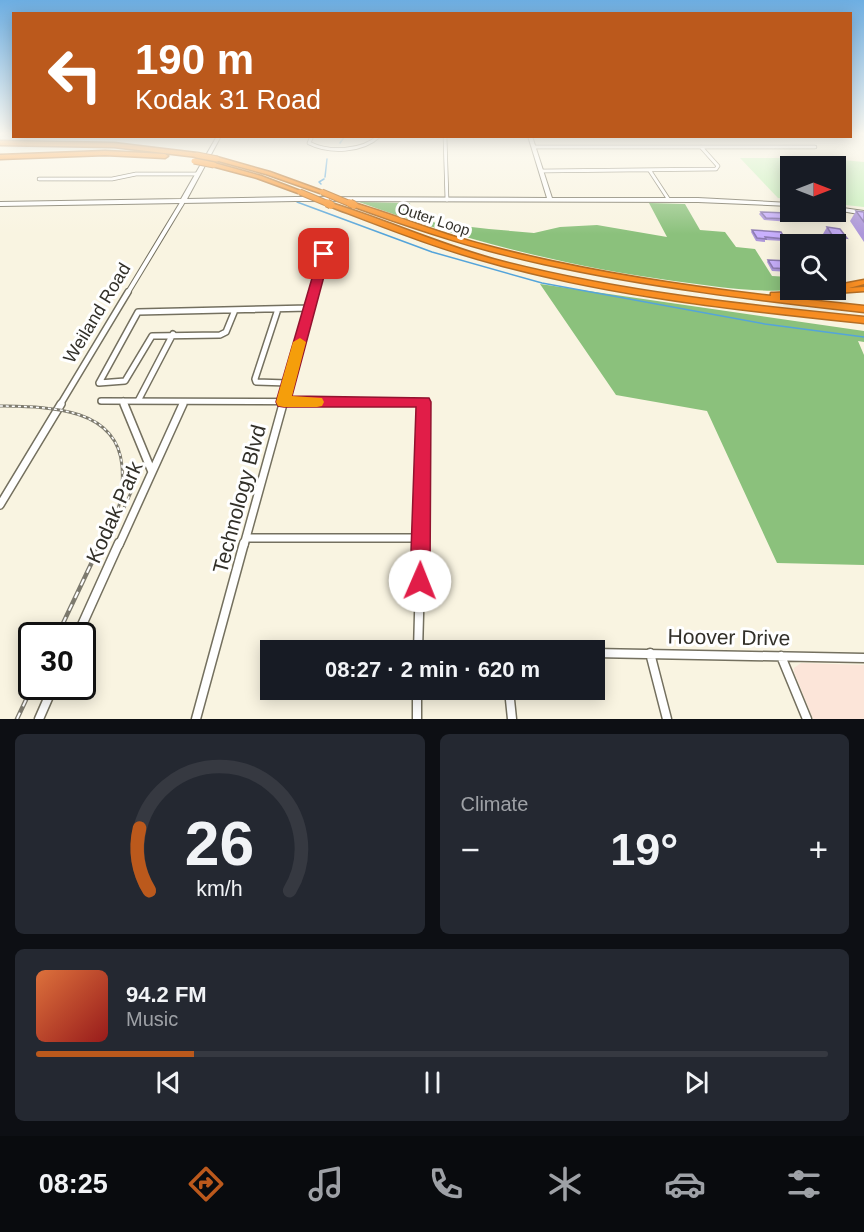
<!DOCTYPE html>
<meta charset="utf-8">
<style>
body{margin:0;font-family:Helvetica,sans-serif;background:#242831;color:#f1f3f6;height:100vh;display:flex;flex-direction:column;font-size:22px;white-space:nowrap}
*{box-sizing:border-box;margin:0}
p{font-size:20px;color:#9ea1a6}
.icon{flex:none;width:33px;height:33px;fill:none;stroke:currentColor;stroke-width:2;stroke-linecap:round;stroke-linejoin:round}
.map{position:relative;height:719px;overflow:hidden}
.panel{display:flex;flex-direction:column;gap:15px;padding:15px;background:#0d0f14;flex:1}
.panel>*{flex:none}
.top-card{position:absolute;left:12px;top:12px;width:840px;height:126px;border-radius:0px;box-shadow:0 3px 15px #0003;background:#bb591c;color:#fff;overflow:hidden}
.needle{width:39px;rotate:90deg}
.tools{position:absolute;left:780px;top:156px;display:grid;gap:12px}
.tools a{display:grid;place-items:center;width:66px;height:66px;border-radius:0px;background:#171b24;box-shadow:0 3px 15px #0003;font-size:30px}
.speed{position:absolute;left:18px;top:622px;display:flex;gap:12px;font-size:30px;font-weight:700;text-align:center}
.speed>*{display:grid;place-content:center;width:78px;height:78px;border-radius:50%;background:#171b24;box-shadow:0 3px 15px #0003;line-height:1}
.speed .limit{border:3px solid #111;border-radius:9px;background:#fff;color:#111}
.pin{position:absolute;display:grid;place-items:center;width:51px;height:51px;color:#fff;margin:-26px;border-radius:12px;box-shadow:0 3px 9px #0006}
.me{position:absolute;width:66px;margin:-33px;rotate:1deg;stroke-linejoin:round;filter:drop-shadow(0 0 4px #0008)}
.turn{display:flex;align-items:center;gap:21px;height:126px;padding:0 24px;font-size:27px}
.turn .icon{width:78px;height:78px;stroke-width:2.5}
.turn b{display:block;font-size:42px;line-height:51px}
.big{font-size:45px;font-weight:700;line-height:1.1}
.panel .card{flex:1;display:flex;flex-direction:column;justify-content:center;gap:9px;min-width:0;padding:0 21px;border-radius:9px;background:#242831}
.panel .dial{align-items:center;gap:0}
.dial svg{height:156px;overflow:visible;fill:none;stroke:#363941;stroke-width:7;stroke-linecap:round;text-anchor:middle}
.dial text{fill:#f1f3f6;stroke:none}
.song{display:flex;align-items:center;gap:18px}
.cover{width:72px;height:72px;border-radius:9px;background:linear-gradient(135deg,hsl(20 70% 55%),hsl(0 70% 35%))}
.played{height:6px;border-radius:3px;background:linear-gradient(90deg,#bb591c 20%,#363941 20%)}
.keys{display:flex;justify-content:space-around;direction:ltr}
.heat{display:flex;justify-content:space-between;align-items:center;font-size:33px;direction:ltr}
.panel .tiles{flex:1;display:grid;gap:15px;grid-template-columns:1fr 1fr}
.card:last-child{grid-column:span 2}
.trip{position:absolute;left:260px;top:640px;width:345px;height:60px;border-radius:0px;background:#171b24;box-shadow:0 3px 15px #0003;font-weight:700;line-height:60px;text-align:center}
.tabs{display:flex;height:96px;justify-content:space-around;align-items:center;background:#090b0e;color:#9ea1a6}
.tabs .icon{width:42px;height:42px}
.tabs .on{color:#bb591c}
.tabs b{font-size:27px;color:#f1f3f6}
.map>svg:first-child{display:block}
</style>
<div class="map">
<svg width="864" height="719" viewBox="0 0 864 719">
<rect width="100%" height="100%" fill="#f9f4e1"/>
<path fill="#fce5d9" d="M801,663l63,2v54h-51l-19,-47v-4z"/>
<path fill="#c8f1bc" d="M740,158h81l43,4v45l-28,-3v-38h-46v33l-12,-1z"/>
<path fill="#8bc17c" d="M359,202l51,1 1,10 25,10 53,6 45,4 26,-6 37,-2 70,12 -18,-34 36,1 15,26 25,2 11,15 19,2 17,27 18,1v13h3c-40,3 -79,-4 -119,-9 -109,-15 -211,-41 -315,-79z
M540,284l324,47v11l-6,-1 6,14v210l-87,-2 -70,-152 -91,-16z"/>
<g fill="none" stroke-linecap="round" stroke-linejoin="round">
<path stroke="#54a4da" stroke-width="1.5" d="M340,143l5,-7
M325,177l2,-18
M321,184l-2,-2 5,-3
M297,202l135,50 110,31 223,41 99,13"/>
<defs>
<path id="street-far4" d="M312,136l-3,7c20,10 53,9 70,-7
M445,136l2,64
M534,147h281
M542,171l174,-2 2,-3 -17,-19
M650,171l19,29
M39,179h73l24,-5h62
M181,205l2,-4"/>
<path id="street-far3" d="M127,294l55,-91
M313,294l11,-40"/>
<path id="street-far2" d="M278,309l-23,70 1,3 32,1
M235,310l-9,22 -6,3 -68,1 -27,45 -26,2 39,-71 171,-4
M101,401l323,1v3
M123,401l2,4
M138,401l35,-67
M60,405l68,-113
M183,405l1,-3
M282,405l31,-113"/>
<path id="street-far1" d="M124,404l28,68
M0,505l61,-101
M247,538h174
M119,545l64,-141
M244,545l39,-141
M421,545l3,-141"/>
<path id="street" d="M77,636l42,-93
M453,649l45,2
M418,651l3,-108
M594,653l270,5
M650,653l17,66
M781,656l26,63
M417,690v29
M509,690l3,29
M39,719l14,-32
M196,719l48,-176"/>
<path id="secondary" d="M217,136h4l-34,63 109,-2 251,1 -19,-62h4l20,62h146l92,5v3l-92,-4 -402,-1 -296,5v-4l181,-3z
M836,207l28,4v4l-28,-5z"/>
<path id="highway" d="M0,141l114,2 83,10 3,2 -3,2 -83,-10 -114,-2z
M105,151l60,3 3,2 -3,2 -60,-3 -105,4v-4z
M217,157l53,15 55,20 -5,1 -54,-19 -51,-14 -1,-1z
M214,163l47,13 42,16 -5,1 -41,-15 -45,-12 -1,-1z
M331,203c58,18 114,44 173,59 118,30 239,43 360,55v6c-123,-13 -248,-26 -368,-59 -57,-15 -112,-37 -167,-58v-2z
M354,203c44,13 86,31 130,42 94,25 190,40 287,51v-3h3l62,-3 8,-2 -2,-2 1,-2 21,-4v4l-15,4 15,-1v4l-85,6 85,9v6c-107,-12 -215,-25 -320,-48 -66,-14 -129,-35 -192,-58v-2z"/>
</defs>
<use href="#street-far4" stroke="#74705f" stroke-width="4.5"/>
<use href="#street-far3" stroke="#74705f" stroke-width="6"/>
<use href="#street-far2" stroke="#74705f" stroke-width="8"/>
<use href="#street-far1" stroke="#74705f" stroke-width="10"/>
<use href="#street" stroke="#74705f" stroke-width="11"/>
<use href="#secondary" stroke="#74705f" stroke-width="2"/>
<use href="#highway" stroke="#b46e25" stroke-width="3"/>
<use href="#street-far4" stroke="#fff" stroke-width="3"/>
<use href="#street-far3" stroke="#fff" stroke-width="4"/>
<use href="#street-far2" stroke="#fff" stroke-width="5"/>
<use href="#street-far1" stroke="#fff" stroke-width="7"/>
<use href="#street" stroke="#fff" stroke-width="8"/>
<use href="#secondary" fill="#fff" fill-rule="evenodd"/>
<use href="#highway" fill="#fa8f23" fill-rule="evenodd"/>
<defs>
<path id="rail-far1" d="M0,406c46,1 117,0 122,60 1,15 0,32 -5,46 -4,11 -11,22 -16,33
M123,510l10,-22"/>
<path id="rail" d="M57,636l44,-93
M17,719l15,-32"/>
</defs>
<use href="#rail-far1" stroke="#7d7a6e" stroke-width="3"/>
<use href="#rail" stroke="#7d7a6e" stroke-width="4.5"/>
<use href="#rail-far1" stroke="#fff" stroke-width="1.5" stroke-dasharray="3" stroke-linecap="butt"/>
<use href="#rail" stroke="#fff" stroke-width="2" stroke-dasharray="7" stroke-linecap="butt"/>
<defs>
<path id="highway-bridge-far1" d="M197,155l20,4
M194,161l20,4
M300,192l31,13
M322,192l31,13"/>
<path id="highway-bridge" d="M327,203l4,2
M350,203l4,2"/>
</defs>
<use href="#highway-bridge-far1" stroke="#b46e25" stroke-width="7" stroke-linecap="butt"/>
<use href="#highway-bridge" stroke="#b46e25" stroke-width="9" stroke-linecap="butt"/>
<use href="#highway-bridge-far1" stroke="#fa8f23" stroke-width="5"/>
<use href="#highway-bridge" stroke="#fa8f23" stroke-width="7"/>
</g>
<path fill="#ad97da" d="M856,211l8,1v30l-14,-21z
M761,212l30,7 -1,3 -26,-2 -5,-6z
M827,227l20,11 -5,8 -15,-4 -4,-8z
M752,230l33,9 -1,2 -19,-1v2l-9,-1 -5,-9z
M768,260l22,1v11l-18,-1 -5,-9z"/>
<path fill="#c9b0fe" stroke="#8d7bb2" stroke-width="1.5" d="M856,211l8,1v10z
M761,212l26,1 4,6 -25,-1z
M827,227l13,2 7,9 -15,-3z
M752,230l29,2 4,7 -20,-2 1,2 -9,-1z
M836,254l5,3 -5,2z
M768,260l22,1v8l-17,-1z"/>
<linearGradient id="sky" x2="0" y2="1"><stop stop-color="#6daee2"/><stop offset="0.57" stop-color="#fcfaf2"/><stop offset="1" stop-color="#fcfaf2" stop-opacity="0"/></linearGradient>
<rect width="864" height="234" fill="url(#sky)"/>
<path fill="#e11d48" stroke="#92132f" stroke-width="1.5" d="M324,251l6,3 -38,142 137,2 2,4 -1,179 -3,7 -7,3 -7,-3 -3,-7 6,-174h-132l-6,-1 -2,-4 43,-148z"/>
<path fill="#f59e0b" d="M300,338l6,4 -14,54 30,2 2,4 -2,4 -5,1h-33l-6,-1 -2,-4 17,-60z"/>
<g text-anchor="middle" dominant-baseline="central" stroke-width="6" stroke-linejoin="round" paint-order="stroke">
<g font-size="15" fill="#323029" stroke="#fff">
<text transform="translate(434 219) rotate(18)">Outer Loop</text>
</g>
<g font-size="18" fill="#323029" stroke="#fff">
<text transform="translate(97 313) rotate(-59)">Weiland Road</text>
</g>
<g font-size="21" fill="#323029" stroke="#fff">
<text transform="translate(239 499) rotate(-75)">Technology Blvd</text>
<text transform="translate(114 512) rotate(-66)">Kodak Park</text>
<text transform="translate(729 637) rotate(1)">Hoover Drive</text>
</g>
</g>
</svg>
<div class="tools">
<a><svg class="needle" viewBox="-14 -14 28 28"><path d="M0-13l5 13h-10z" fill="#e53935"/><path d="M0 13l5-13h-10z" fill="#9ea1a6"/></svg></a>
<a><svg class="icon" aria-label="search" viewBox="0 0 24 24"><circle cx="10" cy="10" r="6"/><path d="M15 15l6 6"/></svg></a>
</div>
<div class="speed"><div class="limit">30</div></div>
<div class="pin" style="left:324px;top:254px;background:#d93025"><svg class="icon" aria-label="arrive" viewBox="0 0 24 24"><path d="M6 21V4h12l-3 4 3 4H6"/></svg></div>
<svg class="me" style="left:420px;top:581px" viewBox="-20 -20 40 40"><circle r="19" fill="#fff"/><path d="M0-13L10 11 0 6-10 11z" fill="#e11d48"/></svg>
<div class="trip">08:27 · 2 min · 620 m</div>
<div class="top-card">
<div class="turn"><svg class="icon" aria-label="left" viewBox="0 0 24 24"><path d="M17 20v-9H6M10 6l-5 5 5 5"/></svg><div><b>190 m</b>Kodak 31 Road</div></div>
</div>
</div>
<section class="panel">
<div class="tiles">
<div class="card dial"><svg viewBox="0 0 100 80">
<path d="M14 69A42 42 0 1 1 86 69"/>
<path d="M14 69A42 42 0 0 1 9 37" stroke="#bb591c"/>
<text x="50" y="56" font-size="32" font-weight="700">26</text>
<text x="50" y="72" font-size="11">km/h</text>
</svg></div>
<div class="card"><p>Climate</p>
<div class="heat"><a>−</a><b class="big">19°</b><a>+</a></div>
</div>
<div class="card">
<div class="song"><i class="cover"></i><div><b>94.2 FM</b><p>Music</p></div></div>
<div class="played"></div>
<div class="keys"><svg class="icon" aria-label="previous" viewBox="0 0 24 24"><path d="M18 5L8 12l10 7zM5 5v14"/></svg><svg class="icon" aria-label="pause" viewBox="0 0 24 24"><path d="M8 5v14M16 5v14"/></svg><svg class="icon" aria-label="next" viewBox="0 0 24 24"><path d="M6 5l10 7-10 7zM19 5v14"/></svg></div>
</div>
</div>
</section>
<nav class="tabs">
<b>08:25</b>
<svg class="icon on" aria-label="directions" viewBox="0 0 24 24"><path d="M12 3l9 9-9 9-9-9zM9 14v-3h6M13 9l2 2-2 2"/></svg>
<svg class="icon" aria-label="music" viewBox="0 0 24 24"><path d="M9 18V5l10-2v13"/><circle cx="6" cy="18" r="3"/><circle cx="16" cy="16" r="3"/></svg>
<svg class="icon" aria-label="phone" viewBox="0 0 24 24"><path d="M5 4h4l2 5-3 2q2 4 5 5l2-3 5 2v4C11 20 4 13 5 4z"/></svg>
<svg class="icon" aria-label="climate" viewBox="0 0 24 24"><path d="M12 3v18M4 7l16 10M4 17L20 7"/></svg>
<svg class="icon" aria-label="car" viewBox="0 0 24 24"><path d="M5 17H2v-5l4-1 3-4h7l3 4 3 1v5h-3M9 17h6M6 11h13"/><circle cx="7" cy="17" r="2"/><circle cx="17" cy="17" r="2"/></svg>
<svg class="icon" aria-label="filters" viewBox="0 0 24 24"><path d="M4 7h16M4 17h16"/><circle cx="9" cy="7" r="2"/><circle cx="15" cy="17" r="2"/></svg>
</nav>
